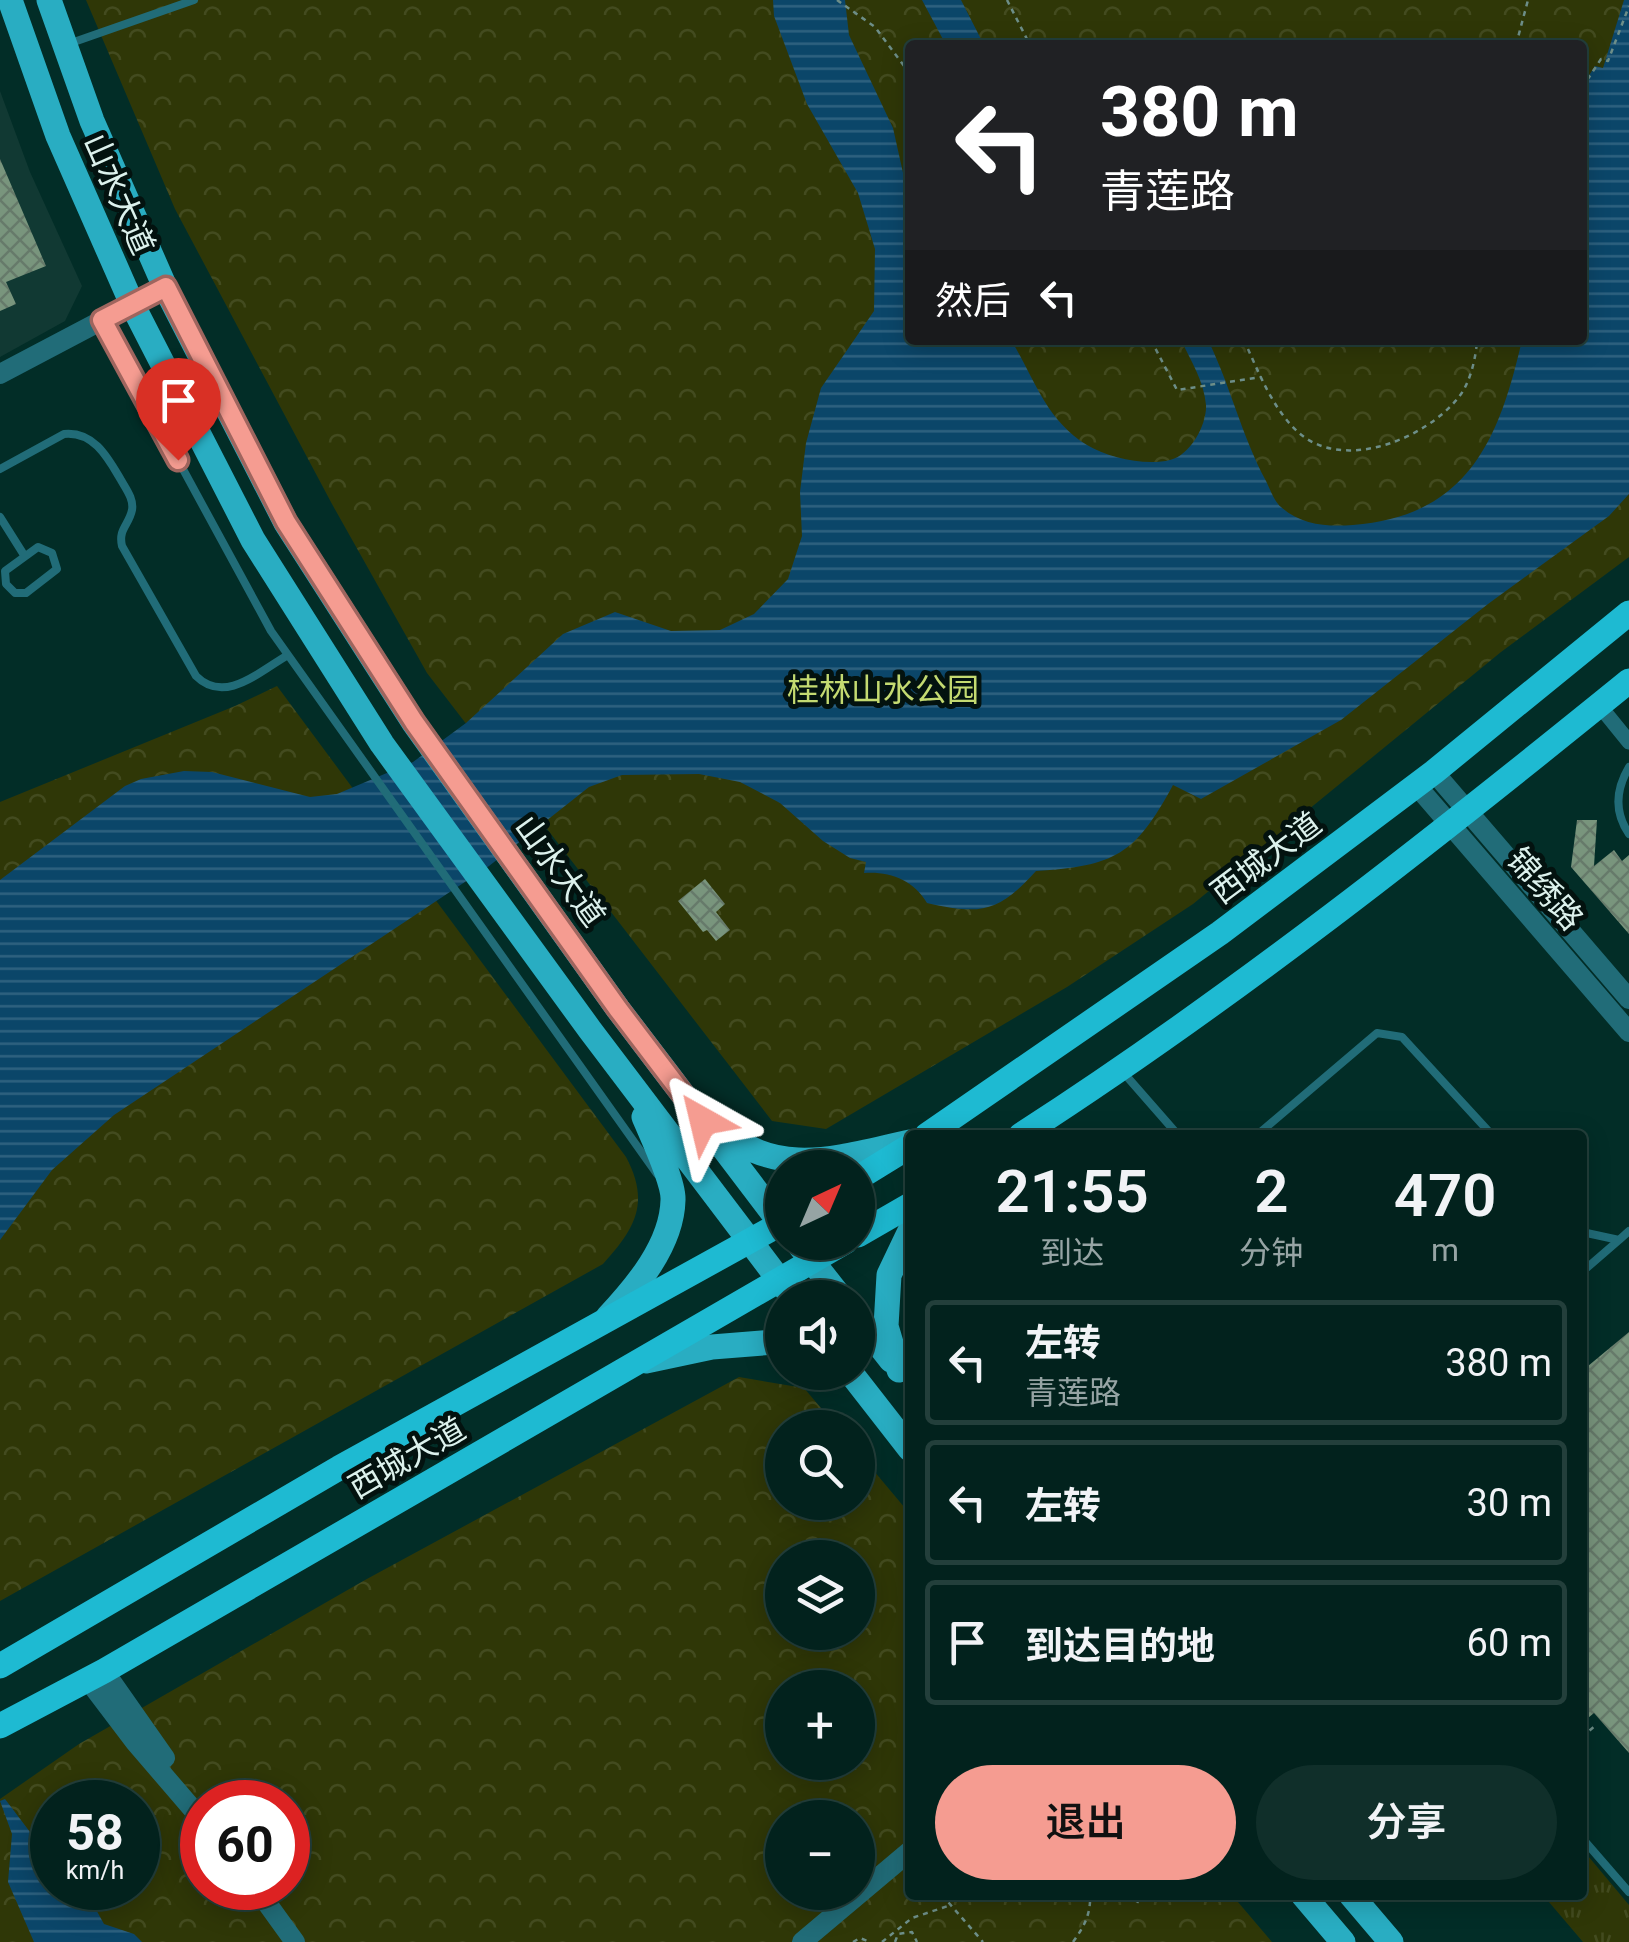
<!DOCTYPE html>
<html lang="zh">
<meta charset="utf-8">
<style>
:root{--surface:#02221d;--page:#102f2a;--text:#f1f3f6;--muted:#96a4a4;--line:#233f3b;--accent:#f59c91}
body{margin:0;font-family:Roboto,"Noto Sans SC",sans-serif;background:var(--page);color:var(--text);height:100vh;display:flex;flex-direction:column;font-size:38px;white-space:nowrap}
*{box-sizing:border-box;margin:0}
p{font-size:32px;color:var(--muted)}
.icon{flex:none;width:55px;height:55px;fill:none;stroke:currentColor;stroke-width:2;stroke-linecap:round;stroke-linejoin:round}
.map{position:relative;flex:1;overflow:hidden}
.details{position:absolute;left:905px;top:1130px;width:682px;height:770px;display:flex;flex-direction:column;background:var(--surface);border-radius:10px;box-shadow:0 5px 25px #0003,0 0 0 2px var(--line)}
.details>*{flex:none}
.top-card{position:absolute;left:905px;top:40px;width:682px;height:305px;border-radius:10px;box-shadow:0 5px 25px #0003,0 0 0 2px var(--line);background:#202124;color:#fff;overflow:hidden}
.needle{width:65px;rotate:44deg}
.controls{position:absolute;left:765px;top:1150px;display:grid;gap:20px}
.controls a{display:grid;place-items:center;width:110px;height:110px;border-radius:50%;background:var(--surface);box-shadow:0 5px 25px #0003,0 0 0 2px var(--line);font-size:50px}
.speed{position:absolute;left:30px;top:1780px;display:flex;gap:20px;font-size:50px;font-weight:700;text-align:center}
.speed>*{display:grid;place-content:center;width:130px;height:130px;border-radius:50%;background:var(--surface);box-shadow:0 5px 25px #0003,0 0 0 2px var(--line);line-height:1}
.speed small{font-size:25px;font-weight:400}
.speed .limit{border:15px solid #d22;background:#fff;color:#111}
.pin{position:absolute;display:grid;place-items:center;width:85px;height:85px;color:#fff;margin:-102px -42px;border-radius:50% 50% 50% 0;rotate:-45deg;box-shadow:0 0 10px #0007}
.pin .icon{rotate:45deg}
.me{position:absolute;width:110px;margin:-55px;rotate:323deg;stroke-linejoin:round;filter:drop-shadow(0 0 8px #0008)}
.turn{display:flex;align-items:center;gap:35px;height:210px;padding:0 30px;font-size:45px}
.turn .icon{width:130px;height:130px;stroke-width:2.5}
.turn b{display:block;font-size:70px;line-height:85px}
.then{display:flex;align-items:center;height:95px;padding:0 30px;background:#0003;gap:20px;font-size:38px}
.eta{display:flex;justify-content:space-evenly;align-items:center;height:170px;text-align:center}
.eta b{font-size:60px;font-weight:600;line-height:70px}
.primary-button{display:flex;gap:20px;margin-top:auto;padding:20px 30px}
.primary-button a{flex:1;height:115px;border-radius:60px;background:var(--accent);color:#111;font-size:40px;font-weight:600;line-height:115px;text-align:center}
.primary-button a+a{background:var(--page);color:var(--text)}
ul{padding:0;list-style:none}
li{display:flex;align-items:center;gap:30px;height:125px;margin:0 20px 15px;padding:0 10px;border:5px solid var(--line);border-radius:10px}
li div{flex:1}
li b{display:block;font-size:38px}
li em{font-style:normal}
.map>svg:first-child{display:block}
.built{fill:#113933}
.grass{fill:url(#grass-tufts)}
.forest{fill:url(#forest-crowns);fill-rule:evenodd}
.water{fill:url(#water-rules)}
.building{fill:url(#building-cross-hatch)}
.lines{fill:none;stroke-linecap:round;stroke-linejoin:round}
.path{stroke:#6d8e88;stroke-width:2.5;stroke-dasharray:5 5;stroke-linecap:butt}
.service{stroke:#216c78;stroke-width:8}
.minor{stroke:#216c78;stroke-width:15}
.tertiary{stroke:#216c78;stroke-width:20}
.primary{stroke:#29adc2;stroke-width:25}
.trunk{stroke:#1ebad2;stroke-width:25}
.route-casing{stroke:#9f655e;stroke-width:25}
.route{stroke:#f59c91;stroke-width:18}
.labels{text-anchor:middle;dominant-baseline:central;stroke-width:10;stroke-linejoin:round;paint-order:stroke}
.street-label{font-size:32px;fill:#dcf1ec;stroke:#03120f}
.park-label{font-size:32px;fill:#c4da71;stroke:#03120f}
</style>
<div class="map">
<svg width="1629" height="1942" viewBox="0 0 1629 1942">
<defs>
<pattern id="grass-tufts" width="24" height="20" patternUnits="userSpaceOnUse" patternTransform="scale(2.5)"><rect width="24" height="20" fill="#2f3707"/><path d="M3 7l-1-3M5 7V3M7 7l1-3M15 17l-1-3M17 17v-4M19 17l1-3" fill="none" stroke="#434b1f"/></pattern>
<pattern id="forest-crowns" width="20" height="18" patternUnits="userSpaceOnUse" patternTransform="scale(2.5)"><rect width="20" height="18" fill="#2f3707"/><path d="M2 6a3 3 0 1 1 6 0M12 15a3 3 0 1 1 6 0" fill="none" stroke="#434b1f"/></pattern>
<pattern id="water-rules" width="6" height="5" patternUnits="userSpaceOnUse" patternTransform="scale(2.5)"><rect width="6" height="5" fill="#0b4669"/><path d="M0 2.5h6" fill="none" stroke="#2e617f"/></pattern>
<pattern id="building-cross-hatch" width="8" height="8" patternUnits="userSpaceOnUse" patternTransform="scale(2.5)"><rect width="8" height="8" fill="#79957d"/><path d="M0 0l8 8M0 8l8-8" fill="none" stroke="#667a6a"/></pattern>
</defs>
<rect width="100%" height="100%" fill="#022d27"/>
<path class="built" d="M0 91 30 172 82 286 65 321 0 357Z"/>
<path class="grass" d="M1583 1850 1629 1905V1942H1583L1543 1895H1582Z"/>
<path class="forest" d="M86 0H1629V557L1501 652 1193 904 1067 987 826 1129 772 1121 427 673 332 504 175 209ZM910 45H1582V340H910Z
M277 686 626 1157C650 1202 636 1228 603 1264L0 1601V802L235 706Z
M739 1377 804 1388 837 1427 782 1428V1502H858V1452L910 1514V1895H1232L1272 1942H0V1799L79 1744 365 1580ZM782 1558H858V1632H782ZM782 1688H858V1762H782ZM52 1802H138V1888H52ZM202 1802H288V1888H202ZM782 1818H858V1892H782Z"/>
<path class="water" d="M773 0H845L849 35 893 128 910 204V340H1011C1035 379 1045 419 1087 445 1108 458 1146 466 1170 460 1191 455 1207 424 1206 405 1204 381 1191 361 1181 340H1208C1231 387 1241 434 1266 481 1270 489 1274 501 1281 507 1301 525 1327 527 1353 525 1468 516 1499 440 1522 340H1582L1583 85 1595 66 1603 68 1624 0H1629V494L1609 516 1488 604 1341 720 1201 799 1173 785C1135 855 1115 866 1036 871 998 913 981 915 927 903 914 880 889 871 864 873L866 862 850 858 823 841 780 803 740 782 699 774 622 775 589 787 489 866 114 1115 52 1170 0 1240V880L125 786 141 779 184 771 212 772 310 797 337 794 413 762 466 723 563 634 615 612 671 631 720 630 754 614 788 579 802 536 800 492 806 443 821 388 874 311 875 249 858 193 807 104 774 16Z
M922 0H961L984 45H946Z
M5 1799 52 1861V1888H84L104 1924 134 1934 142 1942H34L8 1882 12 1834 0 1801Z"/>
<path class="building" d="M0 159 46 266 6 282 16 304 0 311Z
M1577 820H1597L1594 866 1614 850 1622 861 1629 855V934L1571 867Z
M705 879 725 904 716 912 730 930 716 941 707 930 703 932 678 901Z
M1629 1332V1753L1594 1713 1582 1723V1371Z"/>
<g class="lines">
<path class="path" d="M837 0 875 27 910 74
M1007 0 1030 45
M1516 45 1528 0
M1582 88 1601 59 1608 61 1629 6
M1151 340 1177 390 1261 377
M1244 340C1258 371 1273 410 1299 433 1344 472 1425 439 1458 398 1470 384 1476 358 1477 340
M1582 1737 1596 1725
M942 1895 983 1942
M1104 1895 1127 1898
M1125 1895 1138 1902 1146 1895
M853 1942 860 1938 870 1942
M882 1942 912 1918 951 1905
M895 1942 898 1934 912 1932 917 1942
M1073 1942C1084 1927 1091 1914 1090 1895"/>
<path class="service" d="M71 43 194 0
M104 324 271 631 657 1174
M0 469 64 434C94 431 108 458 121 480 126 489 134 499 132 510 129 525 118 529 122 546L196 676C225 705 260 671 288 655
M0 517 24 555
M38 547 52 553 57 569 26 593H15L6 584 5 571Z
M1629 767C1616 789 1614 812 1629 834
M1122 1071 1178 1135
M1257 1135 1377 1033 1402 1037 1492 1135
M1582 1232 1619 1240 1629 1231
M1582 1272 1619 1240
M1582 1838 1629 1892"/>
<path class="minor" d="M1599 705 1629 742"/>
<path class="tertiary" d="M0 374 165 287
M1434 772 1629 999
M1416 785 1629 1032
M104 1671 165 1758
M88 1680 135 1742 202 1820
M256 1888 295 1942
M802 1942 910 1851"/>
<path class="primary" d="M10 0 58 136 132 304 253 540 382 744 590 1030 793 1298
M49 0 92 121 165 287 286 523 414 723 618 1009 782 1225
M716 1125C776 1181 840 1157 910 1142
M797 1242 841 1298
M608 1317C636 1287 672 1245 673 1200 674 1182 652 1136 644 1117
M858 1318 891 1360
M646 1361 712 1347 775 1342 782 1345
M899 1370 886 1326 889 1275 910 1231
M850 1372 910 1449
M1303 1895 1343 1942
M1351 1895 1391 1942"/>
<path class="trunk" d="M927 1135 1220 933 1434 772 1629 613
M1021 1135C1233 998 1433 840 1629 681
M858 1178 910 1146
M858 1235 910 1205
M0 1666 339 1468 782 1223
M0 1726 104 1671 845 1242"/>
</g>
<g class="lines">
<g class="route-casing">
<path id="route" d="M178 460 102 320 166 287 286 522 414 722 618 1009 703 1121"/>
</g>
<use href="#route" class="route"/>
</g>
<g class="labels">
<g class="street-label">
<text transform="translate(119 194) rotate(66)">山水大道</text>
<text transform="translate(1266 858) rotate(-37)">西城大道</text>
<text transform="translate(560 871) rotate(54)">山水大道</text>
<text transform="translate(1545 889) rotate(49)">锦绣路</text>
<text transform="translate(407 1458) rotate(-30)">西城大道</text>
</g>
<g class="park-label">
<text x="883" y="690">桂林山水公园</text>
</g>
</g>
</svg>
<div class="controls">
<a><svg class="needle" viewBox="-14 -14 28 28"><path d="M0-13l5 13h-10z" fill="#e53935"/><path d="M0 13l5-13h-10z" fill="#96a4a4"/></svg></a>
<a><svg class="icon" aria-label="sound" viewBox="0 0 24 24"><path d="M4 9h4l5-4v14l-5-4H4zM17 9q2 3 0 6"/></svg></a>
<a><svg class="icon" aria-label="search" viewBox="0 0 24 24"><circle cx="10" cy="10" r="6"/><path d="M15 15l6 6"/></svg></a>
<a><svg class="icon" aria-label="layers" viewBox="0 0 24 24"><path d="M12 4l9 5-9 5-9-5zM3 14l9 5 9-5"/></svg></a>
<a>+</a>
<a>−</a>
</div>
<div class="speed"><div>58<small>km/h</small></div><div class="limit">60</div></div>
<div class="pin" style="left:178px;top:460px;background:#d93025"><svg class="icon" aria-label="arrive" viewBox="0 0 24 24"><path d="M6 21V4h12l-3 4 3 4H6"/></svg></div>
<svg class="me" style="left:703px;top:1121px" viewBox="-20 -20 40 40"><path d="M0-17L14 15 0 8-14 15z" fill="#f59c91" stroke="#fff" stroke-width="4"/></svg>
<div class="top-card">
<div class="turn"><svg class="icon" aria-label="left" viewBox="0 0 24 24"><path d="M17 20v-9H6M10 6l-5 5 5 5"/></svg><div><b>380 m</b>青莲路</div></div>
<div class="then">然后<svg class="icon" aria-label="left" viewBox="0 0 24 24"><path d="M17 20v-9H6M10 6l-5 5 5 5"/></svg></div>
</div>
<section class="details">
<div class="eta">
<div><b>21:55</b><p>到达</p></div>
<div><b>2</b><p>分钟</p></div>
<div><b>470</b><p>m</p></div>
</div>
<ul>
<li><svg class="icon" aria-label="left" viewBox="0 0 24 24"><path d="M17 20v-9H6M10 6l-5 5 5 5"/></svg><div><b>左转</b><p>青莲路</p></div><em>380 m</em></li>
<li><svg class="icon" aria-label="left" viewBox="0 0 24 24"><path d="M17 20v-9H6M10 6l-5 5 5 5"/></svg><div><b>左转</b></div><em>30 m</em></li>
<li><svg class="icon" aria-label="arrive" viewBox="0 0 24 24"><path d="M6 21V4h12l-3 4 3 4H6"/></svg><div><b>到达目的地</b></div><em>60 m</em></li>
</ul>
<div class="primary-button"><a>退出</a><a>分享</a></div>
</section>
</div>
